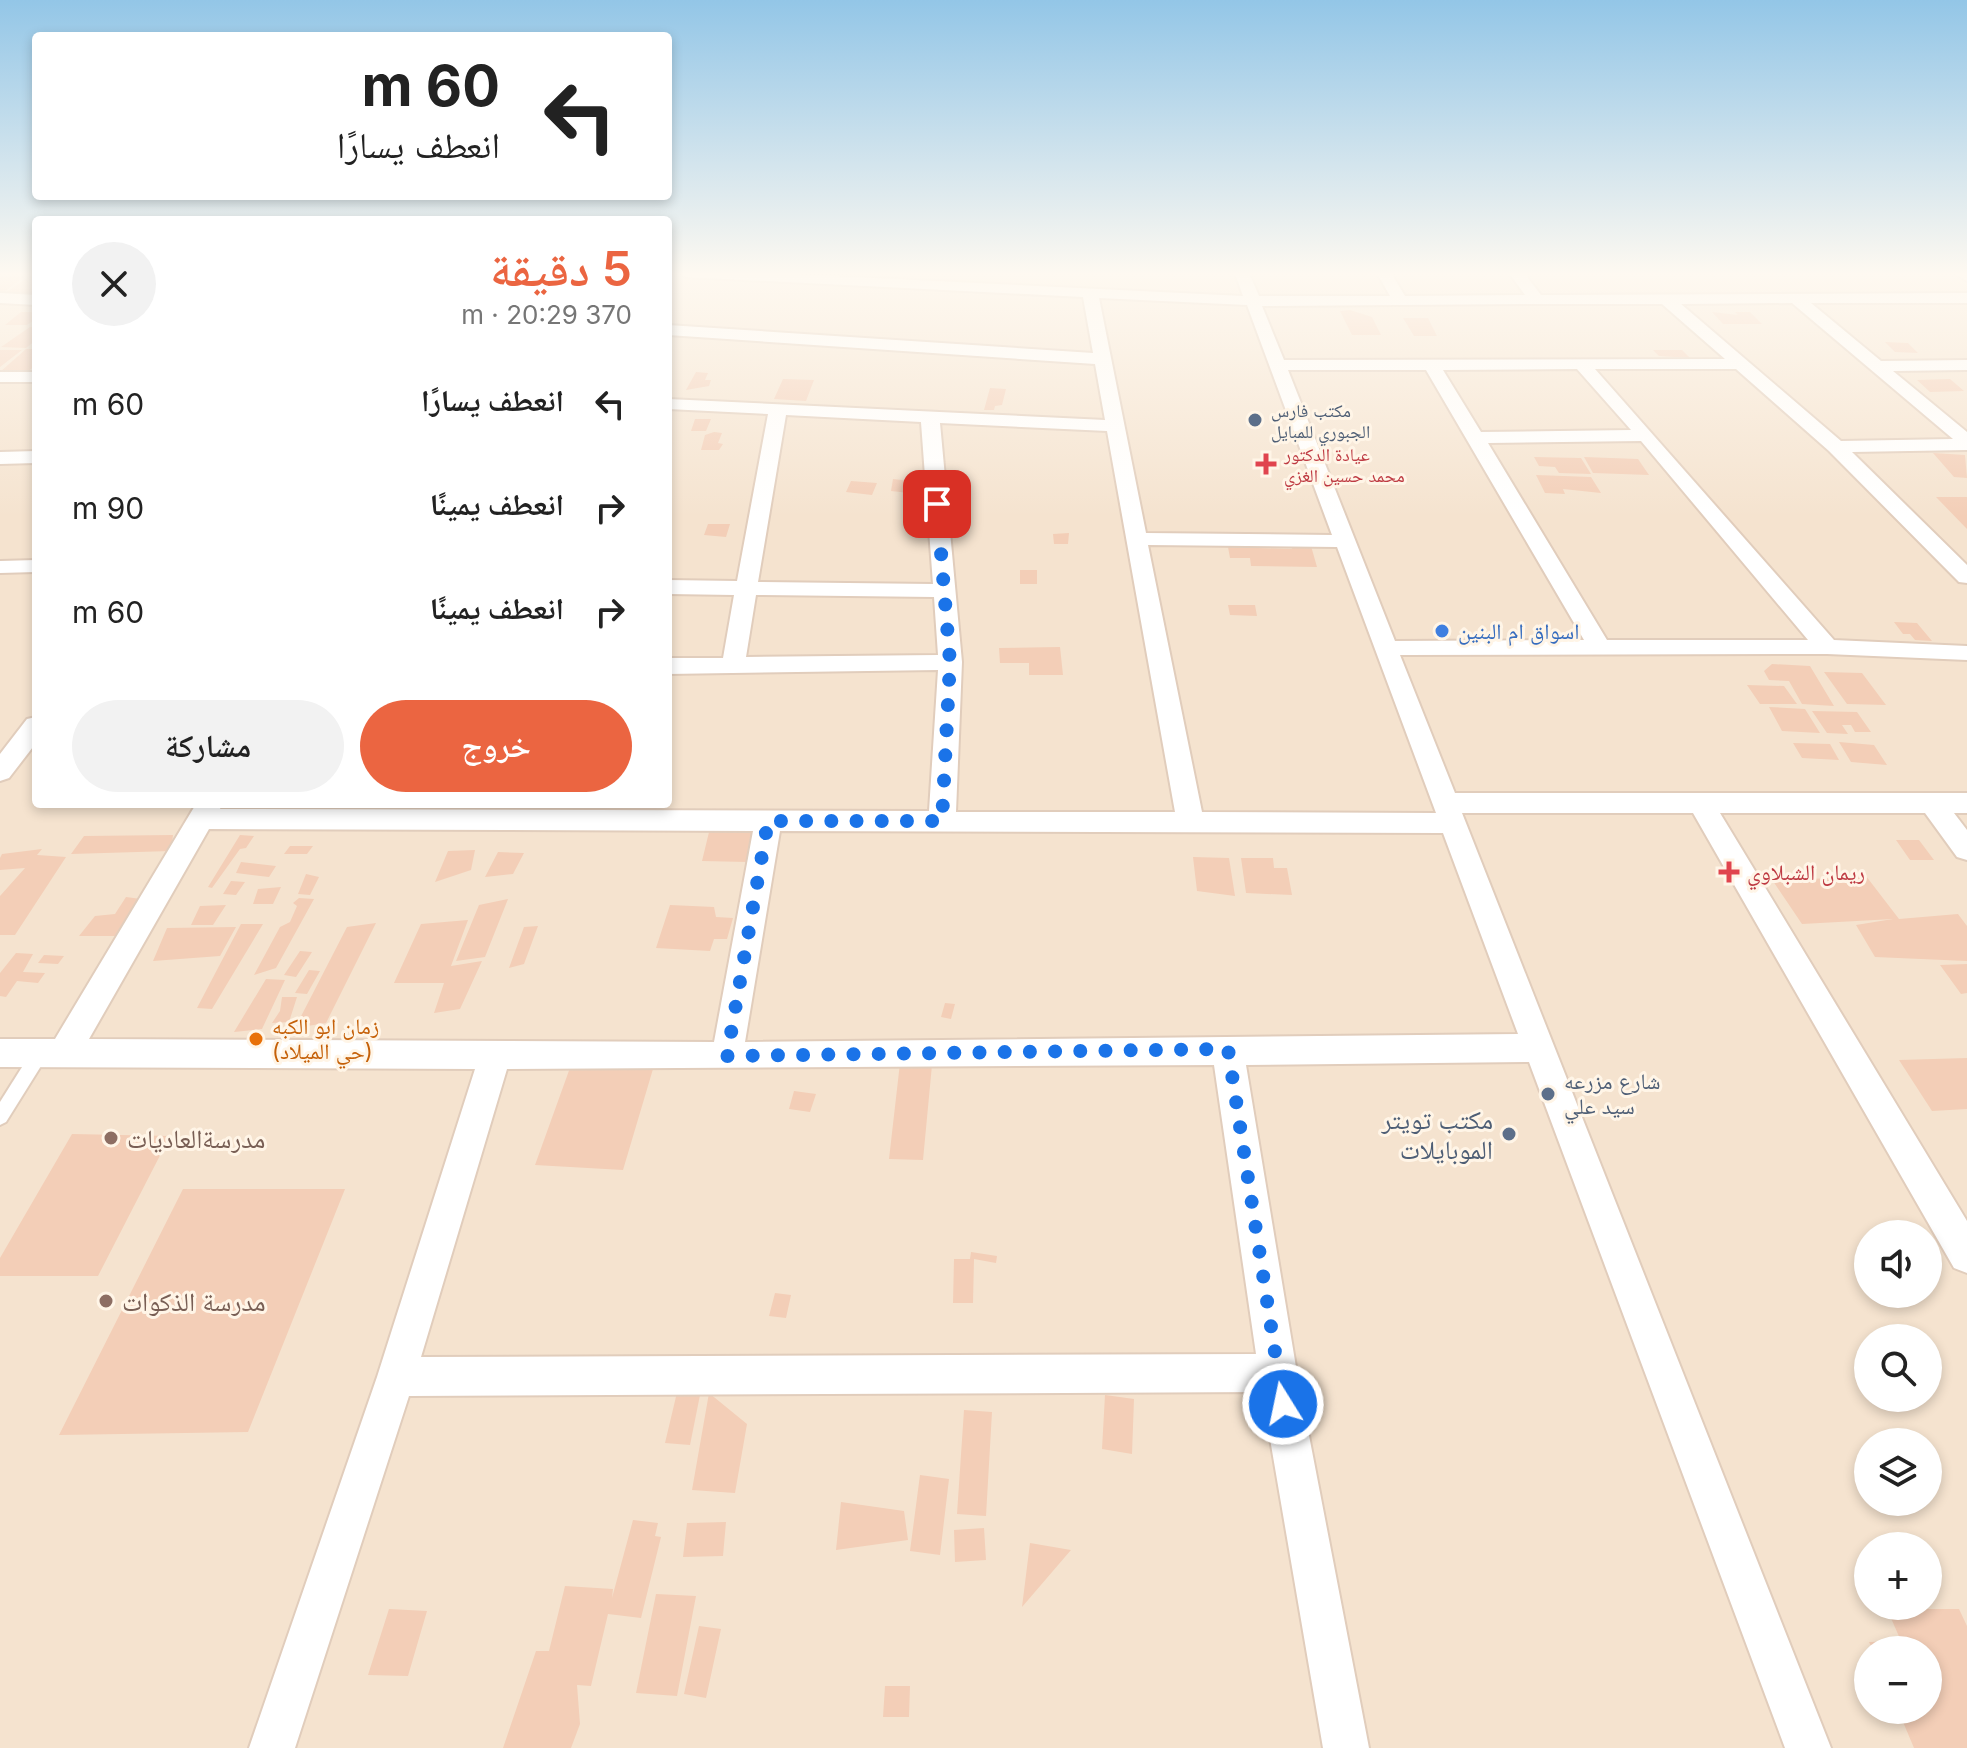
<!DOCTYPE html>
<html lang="ar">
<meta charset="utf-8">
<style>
:root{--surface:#fff;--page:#f2f2f2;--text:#222;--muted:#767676;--accent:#eb6541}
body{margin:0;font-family:Inter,"Noto Naskh Arabic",sans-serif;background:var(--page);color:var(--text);direction:rtl;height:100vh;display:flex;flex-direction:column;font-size:30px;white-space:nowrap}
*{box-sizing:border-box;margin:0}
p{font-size:26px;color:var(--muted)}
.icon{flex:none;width:44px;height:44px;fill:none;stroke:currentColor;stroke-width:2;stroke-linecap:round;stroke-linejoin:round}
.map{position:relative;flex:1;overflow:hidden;direction:ltr}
.details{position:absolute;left:32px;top:216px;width:640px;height:592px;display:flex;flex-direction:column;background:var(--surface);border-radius:8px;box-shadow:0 4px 12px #0003;direction:rtl}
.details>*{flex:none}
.banner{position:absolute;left:32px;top:32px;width:640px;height:168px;border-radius:8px;box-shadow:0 4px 12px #0003;direction:rtl;background:#fff;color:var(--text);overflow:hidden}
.controls{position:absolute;left:1854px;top:1220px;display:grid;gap:16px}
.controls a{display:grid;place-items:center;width:88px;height:88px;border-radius:50%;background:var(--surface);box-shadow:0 4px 12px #0003;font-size:40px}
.pin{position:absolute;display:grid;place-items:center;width:68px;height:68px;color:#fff;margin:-34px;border-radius:16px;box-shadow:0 4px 12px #0006}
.me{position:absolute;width:88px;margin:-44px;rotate:350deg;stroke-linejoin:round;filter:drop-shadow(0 0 6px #0008)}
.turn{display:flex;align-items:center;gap:28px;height:168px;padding:0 40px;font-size:36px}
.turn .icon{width:104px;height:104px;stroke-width:2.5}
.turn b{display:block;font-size:56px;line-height:68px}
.round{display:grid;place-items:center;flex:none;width:84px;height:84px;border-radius:42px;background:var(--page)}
.headline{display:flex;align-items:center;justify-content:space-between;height:136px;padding:0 40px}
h1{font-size:48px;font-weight:600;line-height:60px;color:var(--accent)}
.primary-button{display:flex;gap:16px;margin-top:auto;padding:16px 40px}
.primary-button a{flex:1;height:92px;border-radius:48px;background:var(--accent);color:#fff;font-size:32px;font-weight:600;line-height:92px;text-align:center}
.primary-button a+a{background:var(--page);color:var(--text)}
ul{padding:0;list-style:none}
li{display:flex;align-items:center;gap:24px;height:104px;padding:0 40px}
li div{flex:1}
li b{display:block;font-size:30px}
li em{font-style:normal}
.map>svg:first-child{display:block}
.residential{fill:#f5e3cf;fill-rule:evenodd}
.building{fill:#f3ceb7}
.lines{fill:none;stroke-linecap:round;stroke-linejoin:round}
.lane-casing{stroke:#e1cdbc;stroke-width:4}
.street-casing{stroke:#e1cdbc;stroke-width:4}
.lane{fill:#fff;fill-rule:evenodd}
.street{fill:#fff;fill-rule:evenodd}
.route{stroke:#1a73e8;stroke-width:14;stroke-dasharray:0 25.2}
.service-dot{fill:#5c6f8a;stroke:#fff5e7;stroke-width:3}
.health-dot{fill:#e0444e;stroke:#fff5e7;stroke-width:3}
.shop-dot{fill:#3f7fe0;stroke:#fff5e7;stroke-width:3}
.food-dot{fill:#e8710a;stroke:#fff5e7;stroke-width:3}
.education-dot{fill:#8d6e63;stroke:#fff5e7;stroke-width:3}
.labels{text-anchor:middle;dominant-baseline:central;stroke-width:6;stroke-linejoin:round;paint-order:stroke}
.far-service-label{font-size:18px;fill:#4e5e75;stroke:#fff5e7;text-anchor:start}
.far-health-label{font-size:18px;fill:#be3a42;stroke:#fff5e7;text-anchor:start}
.shop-label{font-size:22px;fill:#366cbe;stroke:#fff5e7;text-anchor:start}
.health-label{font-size:22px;fill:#be3a42;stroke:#fff5e7;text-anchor:start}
.food-label{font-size:22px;fill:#c56008;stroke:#fff5e7;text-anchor:start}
.service-label{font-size:22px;fill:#4e5e75;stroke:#fff5e7;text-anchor:start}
.near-service-label{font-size:26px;fill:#4e5e75;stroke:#fff5e7;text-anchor:end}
.near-education-label{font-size:26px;fill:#785e54;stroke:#fff5e7;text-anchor:start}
</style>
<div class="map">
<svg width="1967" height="1748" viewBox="0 0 1967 1748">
<rect width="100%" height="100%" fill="#fdf1e0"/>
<path class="residential" d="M0 273H36V804H668V273H1967V1748H0ZM1868 1234H1928V1294H1868ZM1868 1338H1928V1398H1868ZM1868 1442H1928V1502H1868ZM1868 1546H1928V1606H1868ZM1868 1650H1928V1710H1868Z"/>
<path class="building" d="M0 274H28L0 295Z
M31 275H36V297L4 294Z
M1350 310 1372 317 1381 335H1352L1340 311Z
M21 312H36V319L27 325H5Z
M1712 312 1738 315 1735 312H1750L1762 324H1723Z
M1403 318H1428L1437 336H1414Z
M30 327H36V340L26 348 1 347Z
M1885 342 1908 343 1918 353 1895 352Z
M26 349H36V365L26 373 0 372Z
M0 350H22L0 367Z
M1653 350H1682L1690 358 1659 356Z
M696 372 708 373 705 380H711L709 386 686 390Z
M783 379 814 380 806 401 774 399Z
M1950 379 1964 391 1930 392 1917 380Z
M990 388 1006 389 1002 405 995 406 994 410H984Z
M695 419H711L706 431H691Z
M714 432 722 433 718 443 723 444 719 450H701L705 435Z
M1933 453 1965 455 1967 478 1954 477Z
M1534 457 1581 458 1591 474 1559 473 1555 467 1539 466Z
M1584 457 1638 459 1649 475 1593 473Z
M1536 475 1591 477 1601 493 1563 489 1565 494 1545 493Z
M893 479 911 481 909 493 891 491Z
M851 481 877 483 872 495 846 492Z
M1936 497H1967V529Z
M708 524H730L726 537 704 535Z
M1069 533 1068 544H1054L1053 534Z
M1291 545 1311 546 1317 567 1251 566 1250 558H1230L1228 547 1292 549Z
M1020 570H1037V584H1020Z
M1228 605H1255L1257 616 1230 615Z
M1894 622 1917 623 1932 641 1915 640 1910 634H1903Z
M1060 647 1063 675H1029V663H1000L999 648Z
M1772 664 1810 666 1834 706 1802 704 1789 681 1769 680 1764 671Z
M1824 672 1862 673 1886 705 1847 704Z
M1747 685 1784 686 1797 704H1760Z
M1769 707 1805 709 1820 733 1782 731Z
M1812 711 1857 712 1871 732H1855L1851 725H1842L1848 734 1827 733Z
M1839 742 1874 745 1887 765 1851 762Z
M1793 743 1830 744 1839 760 1802 758Z
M560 804H595L591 812 559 808Z
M710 828 755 829 748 862 702 861Z
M173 835 171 851 71 854 84 836Z
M240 835 254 836 246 848 240 849 212 888 208 887Z
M1896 840H1919L1934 860H1910Z
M290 846H313L307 854H284Z
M42 849 37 855 66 857 15 935H0V896L25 868 0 870V858L2 854Z
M475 850 471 870 435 882 448 851Z
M498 852 524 853 513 874 485 877Z
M1193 857 1229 858 1235 896 1197 891Z
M1241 858H1273L1274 868H1287L1292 895 1246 893Z
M241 862 276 866 269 877 236 873Z
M306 874 319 877 310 895 298 894Z
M1866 876 1899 919 1958 914 1967 926V961L1875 957 1856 925 1893 919 1802 924 1773 881Z
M231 881 245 882 236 895 223 894Z
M281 887 273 904H253L258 889Z
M126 897 141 899 115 936H79L95 916 115 914Z
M299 898 314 899 276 968 254 975 280 927 290 922 297 906 293 903Z
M508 899 485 957 456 961 479 905Z
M226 905 213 925H191L200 906Z
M670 905 714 907 716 917 733 918 727 939H714L710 951 656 948Z
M468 920 451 966 482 961 460 1009 434 1013 444 983H394L421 924Z
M376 923 326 1023 295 1028 347 927Z
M241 924H263L212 1009 197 1008Z
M538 926 524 964 509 968 524 927Z
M236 927 220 956 153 961 167 928Z
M300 951 312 952 296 977 284 975Z
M16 953 33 954 23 972 45 973 38 983 17 981 6 997 0 996V973Z
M44 955 64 956 58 964 38 963Z
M1967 964V993L1961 994 1940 965Z
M309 970 320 971 307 994 295 993Z
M266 979 285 980 262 1029 234 1032Z
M282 997H297L289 1022 272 1023 280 1011Z
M945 1003 955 1004 951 1019 941 1017Z
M1967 1058V1109L1932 1111 1899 1060Z
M900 1063 932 1065 923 1160 889 1159Z
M571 1065 653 1069 623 1170 535 1165Z
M794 1091 816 1094 810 1112 789 1109Z
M72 1134 170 1136 98 1276H0V1258Z
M183 1189H345L248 1432 59 1435Z
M971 1252 997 1256 996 1263 974 1259 973 1303H953L954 1259H970Z
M775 1293 791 1295 786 1318 769 1316Z
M679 1384 702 1385 690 1445 665 1443Z
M709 1393 747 1424 735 1493 692 1490Z
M1105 1395 1134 1399 1132 1454 1102 1449Z
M964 1410 992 1412 986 1516 957 1514Z
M920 1475 949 1479 940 1555 910 1551Z
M841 1502 904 1511 908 1540 836 1550Z
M633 1520 658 1523 655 1536 661 1537 641 1618 608 1614 591 1686 577 1685 580 1724 571 1748H503L536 1651H549L565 1586 613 1589 612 1598Z
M726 1522 723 1556 683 1557 687 1523Z
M984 1528 986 1560 955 1562 954 1530Z
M1030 1543 1071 1550 1022 1607Z
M656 1594 696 1596 677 1696 636 1693Z
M389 1609 427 1611 408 1676 368 1675Z
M1887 1609H1959L1967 1626V1748H1914L1898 1710H1928V1650H1873L1869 1642 1901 1641Z
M699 1626 721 1629 706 1698 684 1694Z
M885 1686H910L909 1717H883Z"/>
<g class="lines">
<g class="lane-casing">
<path id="lane" d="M40 1046 46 1048 48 1053 46 1058 6 1122 0 1125V1102L34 1048Z"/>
</g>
<g class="street-casing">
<path id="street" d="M679 273H771L1243 296 1235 273H1249L1259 296H1390L1377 273H1391L1405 296 1525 295 1509 273H1524L1541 295 1967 293V303H1811L1881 361 1967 360V370L1893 371 1967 432V450L1852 452 1967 565V583L1959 582 1829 451 1736 369H1595L1834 640 1967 646V660L1827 654 1400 655 1455 793H1967V813H1954L1967 830V860L1957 857 1925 813H1720L1967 1221V1273L1954 1268 1693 813H1462L1831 1748H1785L1529 1062 1246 1065 1297 1373 1369 1748H1323L1262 1392 409 1396 295 1748H249L377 1377 475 1069 0 1067V1039H55L196 804H222L220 809 929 811 938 670 668 674V658H723L734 595 668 594V580L737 581 768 414 668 409V399L1105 420 1095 364 668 335V325L1093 353 1083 297 686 277ZM1099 298 1247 305 1332 535 1146 533ZM1792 303 1953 439 1841 441 1681 304ZM1538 304H1662L1725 359 1284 360 1262 306ZM1577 369 1631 430 1481 432 1443 370ZM1288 370H1426L1584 640 1395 641ZM786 415 921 422 933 584 758 582ZM940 423 1107 431 1175 812H956L962 662ZM1641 441 1808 640H1607L1488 443ZM1148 545 1337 547 1436 813 1202 812ZM756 595 934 597 938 655 746 657ZM209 829 753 831 714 1042 89 1039ZM780 831 1443 833 1518 1034 745 1042ZM1214 1065 1256 1354 421 1357 507 1069Z
M1954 273H1967V281Z
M0 293 36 295V305L0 303Z
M0 372H36V382H0Z
M36 451V463L0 464V452Z
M36 560V572L0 573V561Z
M36 717V743L9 778 0 781V754L27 719Z"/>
</g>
<use href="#lane" class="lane"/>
<use href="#street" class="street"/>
</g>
<linearGradient id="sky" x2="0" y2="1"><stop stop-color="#93c6e7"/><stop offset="0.53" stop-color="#fef9f1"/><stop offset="1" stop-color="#fef9f1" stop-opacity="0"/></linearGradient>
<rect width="1967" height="517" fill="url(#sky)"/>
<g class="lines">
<path class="route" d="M937 504 950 662 942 821H768L727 1056 1228 1049 1283 1404"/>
</g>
<g class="service-dot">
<circle cx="1255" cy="420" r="8"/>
<circle cx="1548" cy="1094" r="8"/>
<circle cx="1509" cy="1134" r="8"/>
</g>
<g class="health-dot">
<path d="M1262 452h8v8h8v8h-8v8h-8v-8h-8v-8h8z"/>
<path d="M1725 860h8v8h8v8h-8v8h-8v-8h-8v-8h8z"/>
</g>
<circle class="shop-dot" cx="1442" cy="631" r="8"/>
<circle class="food-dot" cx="256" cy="1039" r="8"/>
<g class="education-dot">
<circle cx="111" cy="1138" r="8"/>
<circle cx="106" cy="1301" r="8"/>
</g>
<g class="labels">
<g class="far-service-label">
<text x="1271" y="410">مكتب فارس<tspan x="1271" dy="21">الجبوري للمبايل</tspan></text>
</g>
<g class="far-health-label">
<text x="1284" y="454">عيادة الدكتور<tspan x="1284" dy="21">محمد حسين الغزي</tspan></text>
</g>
<g class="shop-label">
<text x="1458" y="631">اسواق ام البنين</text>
</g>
<g class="health-label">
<text x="1747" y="872">ريمان الشبلاوي</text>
</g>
<g class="food-label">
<text x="272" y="1026">زمان ابو الكبه<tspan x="272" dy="25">(حي الميلاد)</tspan></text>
</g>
<g class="service-label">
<text x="1564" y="1081">شارع مزرعه<tspan x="1564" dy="25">سيد علي</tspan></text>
</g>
<g class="near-service-label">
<text x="1493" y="1119">مكتب تويتر<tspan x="1493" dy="30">الموبايلات</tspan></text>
</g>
<g class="near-education-label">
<text x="127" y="1138">مدرسةالعاديات</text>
<text x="122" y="1301">مدرسة الذكوات</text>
</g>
</g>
</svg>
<div class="controls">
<a><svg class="icon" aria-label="sound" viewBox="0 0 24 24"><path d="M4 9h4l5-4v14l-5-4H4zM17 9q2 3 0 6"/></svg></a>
<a><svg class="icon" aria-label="search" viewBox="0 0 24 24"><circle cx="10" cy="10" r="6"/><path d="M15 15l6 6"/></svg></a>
<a><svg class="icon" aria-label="layers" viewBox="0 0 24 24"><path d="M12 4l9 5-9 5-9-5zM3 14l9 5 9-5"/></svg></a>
<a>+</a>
<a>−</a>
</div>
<div class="pin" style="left:937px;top:504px;background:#d93025"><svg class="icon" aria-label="arrive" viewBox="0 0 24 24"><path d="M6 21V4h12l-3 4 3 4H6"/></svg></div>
<svg class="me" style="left:1283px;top:1404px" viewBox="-20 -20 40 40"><circle r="17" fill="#1a73e8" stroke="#fff" stroke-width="3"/><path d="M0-11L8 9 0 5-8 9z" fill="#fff"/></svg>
<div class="banner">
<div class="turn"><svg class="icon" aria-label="left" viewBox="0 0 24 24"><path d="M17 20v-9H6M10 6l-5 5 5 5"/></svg><div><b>60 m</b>انعطف يسارًا</div></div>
</div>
<section class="details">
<div class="headline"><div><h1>5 دقيقة</h1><p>370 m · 20:29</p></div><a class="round"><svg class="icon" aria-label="close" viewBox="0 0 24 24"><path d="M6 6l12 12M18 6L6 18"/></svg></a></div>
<ul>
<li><svg class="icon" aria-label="left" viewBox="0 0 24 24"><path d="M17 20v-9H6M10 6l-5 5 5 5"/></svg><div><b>انعطف يسارًا</b></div><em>60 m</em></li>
<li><svg class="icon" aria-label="right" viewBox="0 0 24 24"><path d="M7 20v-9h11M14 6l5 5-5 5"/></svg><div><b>انعطف يمينًا</b></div><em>90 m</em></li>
<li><svg class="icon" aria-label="right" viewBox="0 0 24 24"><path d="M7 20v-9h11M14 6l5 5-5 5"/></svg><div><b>انعطف يمينًا</b></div><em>60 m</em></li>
</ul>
<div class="primary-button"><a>خروج</a><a>مشاركة</a></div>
</section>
</div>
